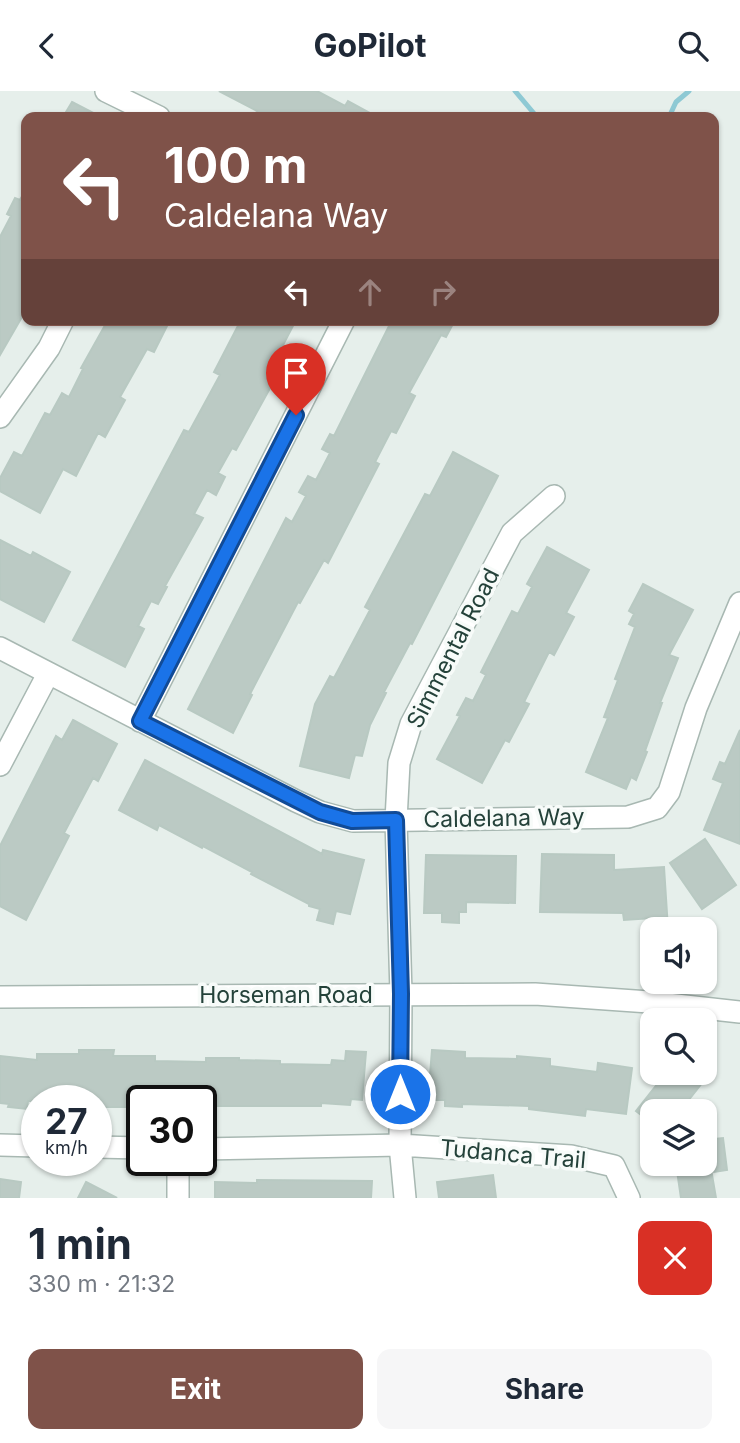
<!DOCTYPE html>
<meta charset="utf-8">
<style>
:root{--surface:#fff;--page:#f6f6f7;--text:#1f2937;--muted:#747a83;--accent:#7f5249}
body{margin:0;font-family:Inter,sans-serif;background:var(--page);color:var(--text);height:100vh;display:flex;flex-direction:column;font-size:26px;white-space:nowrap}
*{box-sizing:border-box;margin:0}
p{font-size:23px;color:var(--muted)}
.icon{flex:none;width:38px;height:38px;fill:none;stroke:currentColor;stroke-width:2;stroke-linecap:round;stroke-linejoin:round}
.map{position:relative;height:1107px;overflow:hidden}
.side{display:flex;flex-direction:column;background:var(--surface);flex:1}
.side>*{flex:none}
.guide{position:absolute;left:21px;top:21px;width:698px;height:214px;border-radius:14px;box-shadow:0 2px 5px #0004;background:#7f5249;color:#fff;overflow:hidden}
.tools{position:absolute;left:640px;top:826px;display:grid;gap:14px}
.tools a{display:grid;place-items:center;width:77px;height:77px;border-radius:14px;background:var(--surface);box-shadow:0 2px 5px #0004;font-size:35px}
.speed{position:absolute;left:21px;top:994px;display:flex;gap:14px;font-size:35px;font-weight:700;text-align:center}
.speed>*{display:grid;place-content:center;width:91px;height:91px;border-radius:50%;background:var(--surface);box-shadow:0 2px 5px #0004;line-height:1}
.speed small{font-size:18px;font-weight:400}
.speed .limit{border:4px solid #111;border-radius:10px;background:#fff;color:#111}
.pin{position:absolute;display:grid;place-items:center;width:60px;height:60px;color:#fff;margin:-72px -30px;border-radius:50% 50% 50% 0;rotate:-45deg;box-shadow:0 0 7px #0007}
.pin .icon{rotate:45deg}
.me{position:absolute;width:77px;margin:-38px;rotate:0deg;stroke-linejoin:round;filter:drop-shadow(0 0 5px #0008)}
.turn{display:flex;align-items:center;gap:24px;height:147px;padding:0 28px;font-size:32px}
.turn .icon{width:91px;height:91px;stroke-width:2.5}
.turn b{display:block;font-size:49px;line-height:60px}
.lanes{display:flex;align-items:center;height:66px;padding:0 28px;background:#0003;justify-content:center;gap:35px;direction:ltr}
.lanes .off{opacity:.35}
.round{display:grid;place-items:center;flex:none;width:74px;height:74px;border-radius:14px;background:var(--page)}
.head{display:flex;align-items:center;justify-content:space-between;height:119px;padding:0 28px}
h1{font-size:42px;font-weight:700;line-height:52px}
.action{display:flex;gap:14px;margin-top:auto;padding:14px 28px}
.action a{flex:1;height:80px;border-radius:14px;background:var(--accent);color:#fff;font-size:28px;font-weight:700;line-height:80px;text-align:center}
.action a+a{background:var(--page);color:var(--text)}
header{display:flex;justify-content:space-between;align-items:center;height:91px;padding:0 28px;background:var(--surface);font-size:32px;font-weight:700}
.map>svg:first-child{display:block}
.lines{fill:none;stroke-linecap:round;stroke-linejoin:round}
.stream{stroke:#8ec9d4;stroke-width:5}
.building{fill:#bbcac4;stroke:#b8c9c2;stroke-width:2}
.minor-casing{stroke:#a8b8b2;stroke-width:24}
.tertiary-casing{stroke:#a8b8b2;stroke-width:24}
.minor{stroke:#fff;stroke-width:21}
.tertiary{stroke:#fff;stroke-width:21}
.route-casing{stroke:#114b97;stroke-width:18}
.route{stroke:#1a73e8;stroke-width:12}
.labels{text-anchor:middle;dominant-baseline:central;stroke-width:7;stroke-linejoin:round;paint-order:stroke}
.street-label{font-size:23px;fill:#24423a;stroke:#f7fbf9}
</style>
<header><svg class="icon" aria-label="back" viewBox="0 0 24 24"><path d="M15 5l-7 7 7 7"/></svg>GoPilot<svg class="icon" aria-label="search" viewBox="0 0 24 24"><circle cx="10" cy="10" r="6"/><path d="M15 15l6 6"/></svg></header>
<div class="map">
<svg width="740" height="1107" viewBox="0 0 740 1107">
<rect width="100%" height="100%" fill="#e6efeb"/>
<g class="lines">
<path class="stream" d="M515 0 537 26
M669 26 676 11 689 0"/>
</g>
<path class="building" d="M219 0H317L345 15 348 10 377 26H254L257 20Z
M72 11 101 26H63Z
M26 98V219L0 264V146L11 125 7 123 15 107 20 109Z
M108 229H170L154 261 147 258 120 306 125 309 105 346 98 342 76 385 63 378 40 422 0 400V387L14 361 22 365 45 322 50 324 62 302 69 306 83 278 81 277Z
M241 229H296L283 254 291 259 236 359 232 357 218 382 225 386 216 404 207 399 194 423 203 427 165 495 167 496 158 513 151 510 138 535 144 538 125 576 73 549 184 339 189 341 220 284 214 281Z
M392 229H455L446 246 441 244 409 302 415 305 396 342 391 340 375 371 379 373 328 472 324 469 300 512 298 511 250 603 252 604 233 642 188 618 286 427 292 431 306 405 299 401 308 385 316 389 330 362 322 358 330 343 334 345Z
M453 361 498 385 412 553 410 552 384 601 386 602 370 634 362 665 355 664 349 687 300 675 315 613 330 585 334 587 370 519 365 516 425 403 430 405Z
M0 449 31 465 33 461 70 481 44 531 0 508Z
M547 456 589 479 566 522 574 526 554 564 549 561 524 611 529 613 509 651 505 649 482 692 437 668 460 625 457 624 466 607 473 610 486 584 481 581 512 520 518 523 532 496 527 493Z
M643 493 693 519 669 564 678 567 660 612H662L645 660 647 661 636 689 631 686 626 698 586 681 608 627 604 626 618 589 615 588 635 536 629 533 634 523 629 520Z
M73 629 117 653 98 690 93 687 64 742 69 745 26 829 0 815V755L56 645 62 649Z
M740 639V753L704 739 723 692 713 688 720 671 725 673Z
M145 669 322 763 323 759 364 769 350 823 336 820 333 833 317 829 320 818 309 815V813L251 783 252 781 203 755 202 757 159 734 157 739 119 719Z
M705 748 736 794 702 818 670 772Z
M542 763 614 764V779L664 776 668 838H653V827L624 829 623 822 540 821Z
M426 764 516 765 515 812 466 811V821H459V832L442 831V822H424Z
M79 959H114L113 965H155V970L206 971V967H239V969L280 970V973L331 974 332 969 345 970 346 960 366 961 362 1009 351 1008 350 1014 321 1012V1015H206V1010H142V1016H96V1010H28L27 1018 8 1016 9 1013 0 1012V965L37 969V963H79Z
M432 959 465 961V967L517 968V965L550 968V975L597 981 598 972 632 977 626 1023 586 1018 585 1025 529 1018V1015L462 1013V1016L445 1015V1009H428Z
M666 982H699L706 987 680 1020H653V1033L636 1020Z
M723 1047 727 1079 714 1081 711 1078 716 1107H681L676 1073H705V1049Z
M493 1084 496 1107H439L437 1091Z
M0 1088 21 1091 19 1107H0Z
M257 1089 372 1090 371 1107H215V1091L257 1092Z
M86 1091 117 1107H78Z"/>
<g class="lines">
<g class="minor-casing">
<path id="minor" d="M106 0 159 26
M0 326 49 257 63 229
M0 557 296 710 320 721 353 730 628 726 657 717 669 701 696 617 740 512
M140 630 344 229
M0 674 48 583
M0 1054 37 1055
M96 1056 142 1057
M201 1058 400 1054 571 1065 614 1075 629 1107
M178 1107V1069
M405 1107 400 1054 401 903 396 729 399 672 411 633 512 442 554 405"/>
</g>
<g class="tertiary-casing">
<path id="tertiary" d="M0 906 535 903 649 911 740 921"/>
</g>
<use href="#minor" class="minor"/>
<use href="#tertiary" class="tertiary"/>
</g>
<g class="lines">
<g class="route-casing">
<path id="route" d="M296 324 140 630 320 721 352 730 396 729 401 903 400 1003"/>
</g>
<use href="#route" class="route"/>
</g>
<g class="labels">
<g class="street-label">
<text transform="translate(453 557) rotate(-63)">Simmental Road</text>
<text transform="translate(504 727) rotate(-1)">Caldelana Way</text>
<text x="286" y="904">Horseman Road</text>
<text transform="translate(513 1063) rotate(5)">Tudanca Trail</text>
</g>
</g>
</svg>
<div class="tools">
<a><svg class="icon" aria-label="sound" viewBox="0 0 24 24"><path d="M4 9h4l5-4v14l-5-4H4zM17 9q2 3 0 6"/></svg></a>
<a><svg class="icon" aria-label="search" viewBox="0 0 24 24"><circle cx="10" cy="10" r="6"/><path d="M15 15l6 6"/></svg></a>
<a><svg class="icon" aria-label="layers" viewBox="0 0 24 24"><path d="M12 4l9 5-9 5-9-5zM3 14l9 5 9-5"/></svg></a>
</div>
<div class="speed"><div>27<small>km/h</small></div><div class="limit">30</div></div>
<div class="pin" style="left:296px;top:324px;background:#d93025"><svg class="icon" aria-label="arrive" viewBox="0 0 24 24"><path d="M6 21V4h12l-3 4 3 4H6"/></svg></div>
<svg class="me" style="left:400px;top:1003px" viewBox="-20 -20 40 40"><circle r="17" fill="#1a73e8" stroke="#fff" stroke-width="3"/><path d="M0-11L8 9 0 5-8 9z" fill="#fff"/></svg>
<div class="guide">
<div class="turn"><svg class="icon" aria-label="left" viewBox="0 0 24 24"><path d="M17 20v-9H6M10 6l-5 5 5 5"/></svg><div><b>100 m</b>Caldelana Way</div></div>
<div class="lanes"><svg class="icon" aria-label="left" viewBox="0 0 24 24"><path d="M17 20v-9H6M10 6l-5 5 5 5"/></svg><svg class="icon off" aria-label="ahead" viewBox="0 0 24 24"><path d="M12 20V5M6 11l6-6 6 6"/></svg><svg class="icon off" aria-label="right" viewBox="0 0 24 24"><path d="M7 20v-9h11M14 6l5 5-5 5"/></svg></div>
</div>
</div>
<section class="side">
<div class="head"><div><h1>1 min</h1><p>330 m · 21:32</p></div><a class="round" style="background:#d93025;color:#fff"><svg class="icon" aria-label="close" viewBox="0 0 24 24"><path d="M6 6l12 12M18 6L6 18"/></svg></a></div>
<div class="action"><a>Exit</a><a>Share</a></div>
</section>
